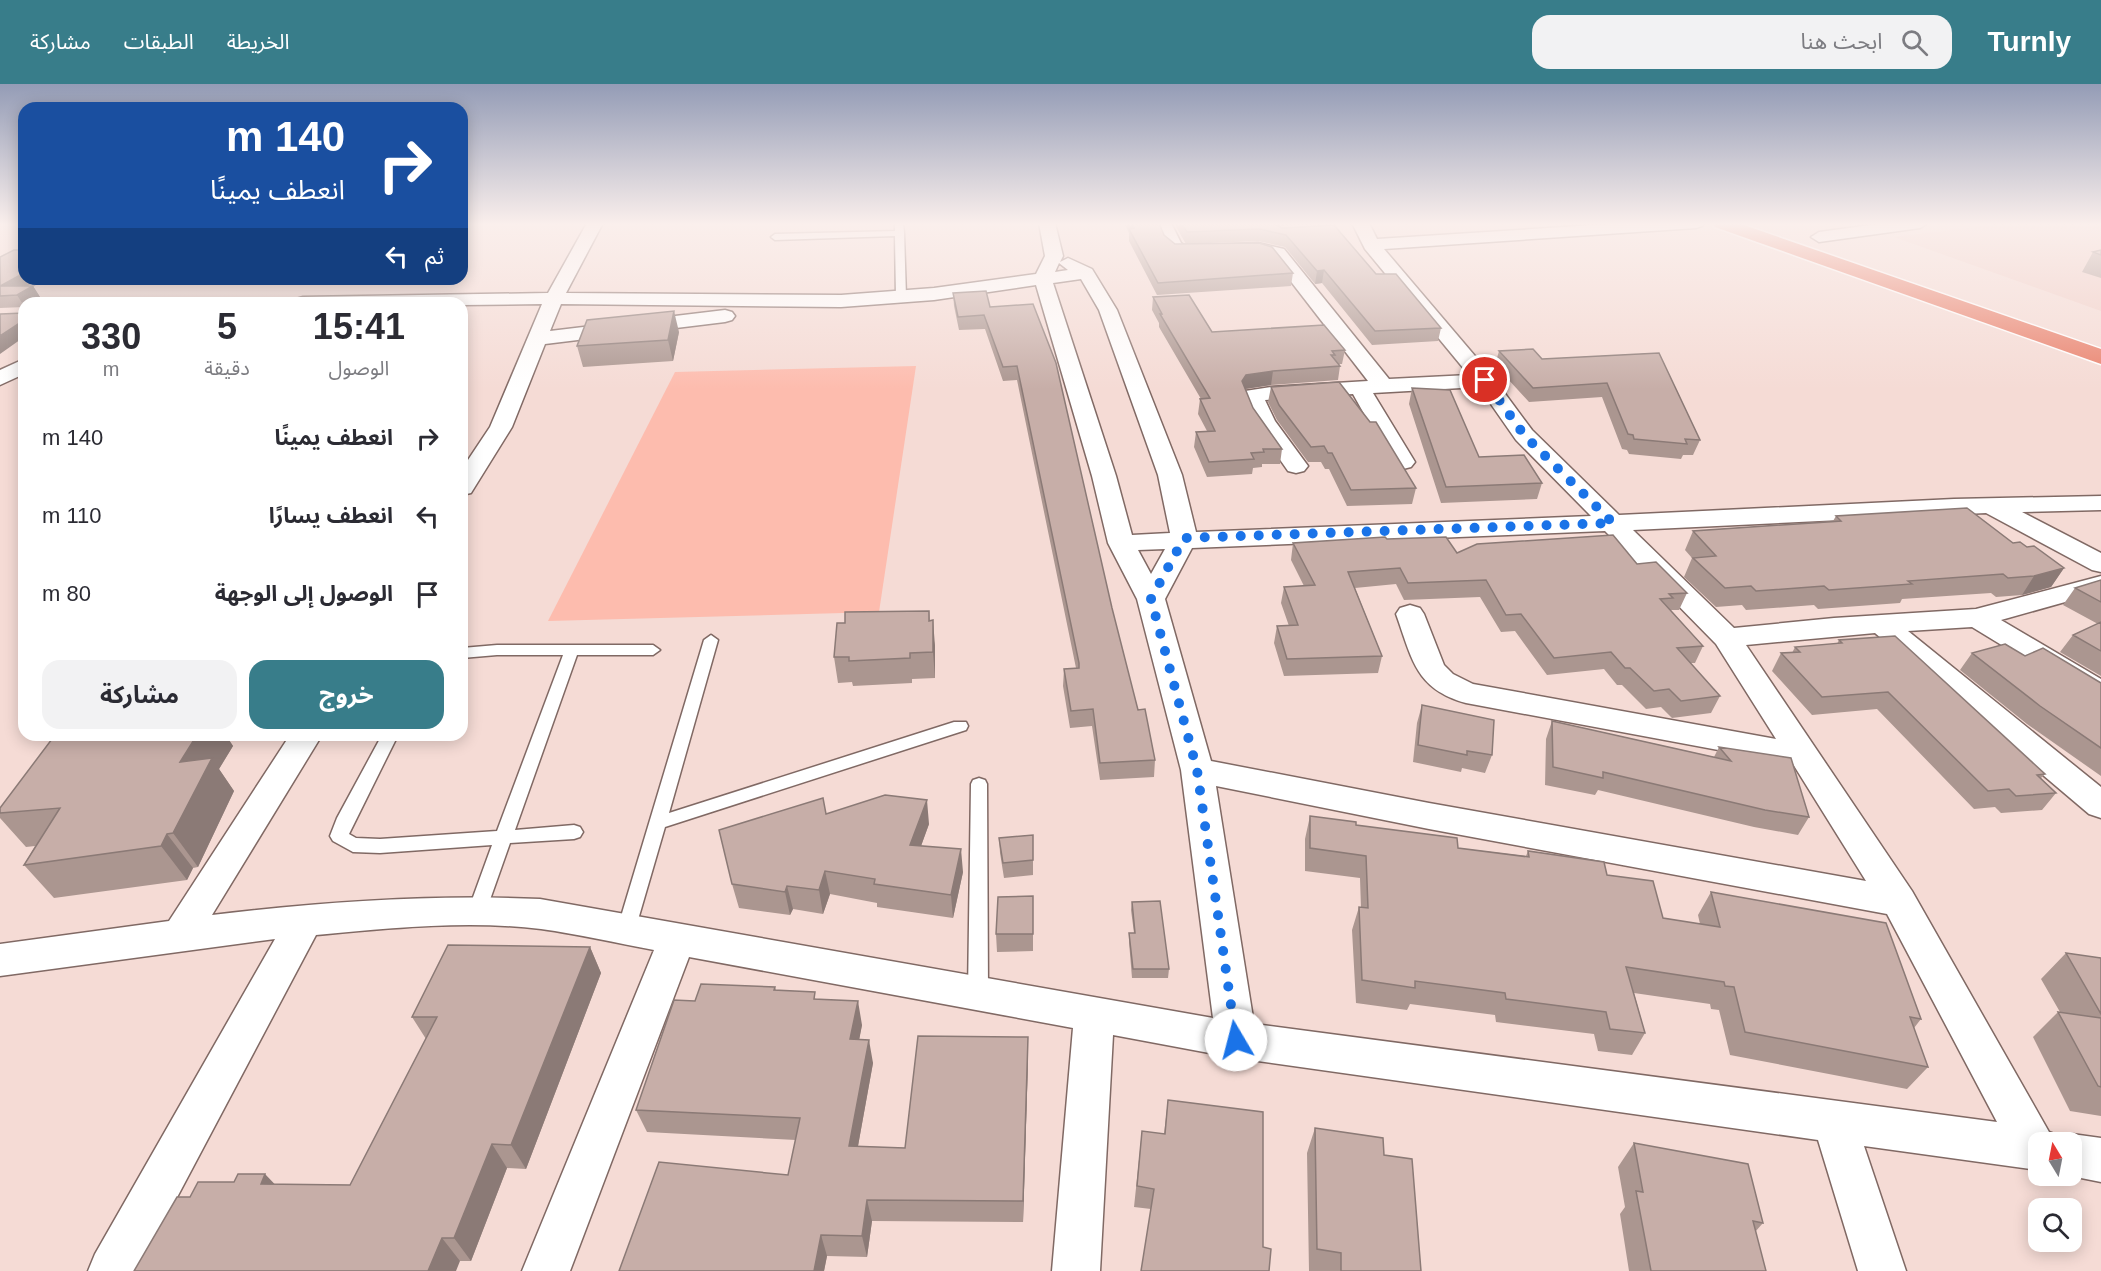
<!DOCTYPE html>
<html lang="ar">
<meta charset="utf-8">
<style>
:root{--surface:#fff;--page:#f2f2f3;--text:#2b2b33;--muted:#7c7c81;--accent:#387d8a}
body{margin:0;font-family:Helvetica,"Noto Sans Arabic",sans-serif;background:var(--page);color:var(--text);direction:rtl;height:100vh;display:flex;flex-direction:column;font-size:22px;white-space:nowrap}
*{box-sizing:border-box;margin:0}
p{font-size:20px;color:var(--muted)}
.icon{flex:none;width:33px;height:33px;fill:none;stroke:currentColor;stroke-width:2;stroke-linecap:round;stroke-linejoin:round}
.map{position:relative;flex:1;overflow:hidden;direction:ltr}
.sheet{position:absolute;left:18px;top:213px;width:450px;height:444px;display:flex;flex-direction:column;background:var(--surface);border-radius:18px;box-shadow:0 3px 15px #0003;direction:rtl}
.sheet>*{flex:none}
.guide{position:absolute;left:18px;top:18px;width:450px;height:183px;border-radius:18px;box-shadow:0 3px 15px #0003;direction:rtl;background:#1a4fa0;color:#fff;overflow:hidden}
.needle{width:39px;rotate:350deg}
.tools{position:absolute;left:2028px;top:1048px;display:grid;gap:12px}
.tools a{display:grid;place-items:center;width:54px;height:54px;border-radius:12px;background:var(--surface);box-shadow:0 3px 15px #0003;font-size:30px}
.pin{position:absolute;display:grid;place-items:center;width:51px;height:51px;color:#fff;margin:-26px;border:3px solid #fff;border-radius:50%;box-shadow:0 2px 6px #0007}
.me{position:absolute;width:66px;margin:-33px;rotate:352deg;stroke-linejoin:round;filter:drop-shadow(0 0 4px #0008)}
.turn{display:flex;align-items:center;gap:21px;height:126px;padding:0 24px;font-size:27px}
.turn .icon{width:78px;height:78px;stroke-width:2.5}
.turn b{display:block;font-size:42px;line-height:51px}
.then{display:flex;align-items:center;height:57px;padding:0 24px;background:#0003;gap:12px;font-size:22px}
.eta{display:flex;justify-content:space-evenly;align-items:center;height:102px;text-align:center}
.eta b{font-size:36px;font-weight:700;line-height:42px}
.button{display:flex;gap:12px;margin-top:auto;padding:12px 24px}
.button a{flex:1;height:69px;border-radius:18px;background:var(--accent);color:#fff;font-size:24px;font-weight:700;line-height:69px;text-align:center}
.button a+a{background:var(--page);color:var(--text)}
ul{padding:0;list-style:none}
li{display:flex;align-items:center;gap:18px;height:78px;padding:0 24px}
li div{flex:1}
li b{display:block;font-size:22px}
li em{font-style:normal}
header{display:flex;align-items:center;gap:36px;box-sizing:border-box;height:84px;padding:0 30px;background:var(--accent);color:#fff}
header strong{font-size:28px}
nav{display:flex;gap:33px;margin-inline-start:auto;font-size:21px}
.search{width:420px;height:54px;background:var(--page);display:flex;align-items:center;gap:15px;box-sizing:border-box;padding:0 21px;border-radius:18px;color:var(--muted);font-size:22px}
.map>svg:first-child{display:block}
.built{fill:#f1cec7}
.green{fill:#fdbcae}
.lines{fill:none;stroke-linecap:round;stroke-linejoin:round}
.lane-casing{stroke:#806964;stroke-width:3}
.street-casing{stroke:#806964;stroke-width:3}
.highway-casing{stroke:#fff;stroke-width:3}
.lane{fill:#fff;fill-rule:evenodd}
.street{fill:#fff;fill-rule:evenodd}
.highway{fill:#e9806b;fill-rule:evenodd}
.wall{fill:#ab9690}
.shaded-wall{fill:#8b7a76}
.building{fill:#c7aea8;stroke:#8b7a76;stroke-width:1.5}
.route{stroke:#1a73e8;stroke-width:10;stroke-dasharray:0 18}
</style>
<header>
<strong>Turnly</strong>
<div class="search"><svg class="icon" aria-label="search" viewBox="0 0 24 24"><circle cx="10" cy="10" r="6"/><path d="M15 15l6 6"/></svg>ابحث هنا</div>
<nav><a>الخريطة</a><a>الطبقات</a><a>مشاركة</a></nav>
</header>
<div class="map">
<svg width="2101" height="1187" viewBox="0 0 2101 1187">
<rect width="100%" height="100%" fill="#f5dbd5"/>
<path class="built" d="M2008 139H2101V227L1894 153Z"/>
<path class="green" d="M916 282 879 528 548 537 675 288Z"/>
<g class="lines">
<g class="lane-casing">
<path id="lane" d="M895 139H903L904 149 906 213 901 216 896 213 895 152 775 156 771 153 775 150 895 147Z
M711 551 718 556 669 729 954 638H966L968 642 966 646 665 743 635 846 633 851 626 854 619 851 617 846 704 556Z
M497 561H653L660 566 653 571H577L515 746 574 741 580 743 583 748 580 753 574 755 510 759 486 827 484 832 477 834 470 832 468 827 492 761 380 769 353 768 333 757 330 752 337 734 382 651H398L349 750 356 754 380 755 497 747 563 571H497L462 574V564Z
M979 694 985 696 987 700 988 909 985 915 978 918 971 915 968 909 971 700 973 696Z"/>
</g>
<g class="street-casing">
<path id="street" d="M587 139H603L566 209 841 211 934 204 1036 190 1045 172 1039 139H1055L1063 172 1060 178 1068 174 1092 185 1117 226 1182 391 1196 448 1591 432 1516 356 1479 303 1373 309 1415 378 1411 383 1403 385 1395 383 1391 378 1353 310 1265 316 1275 337 1308 382 1304 387 1296 389 1288 387 1253 337 1242 312 1245 307 1271 303 1368 297 1272 173 1258 169 1176 171 1165 162 1155 139H1171L1181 159 1185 162 1258 159 1284 165 1389 295 1469 291 1365 165 1352 139H1369L1377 155 1625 139H1704L1702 142 1696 144 1384 165 1492 292 1532 346 1619 431 1954 415 2101 412V426L2022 428 2101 469V488L2092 486 1986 429 1633 446 1734 544 1834 534 1976 525 2101 492V508L2001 536 2101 595V618L2090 615 1972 543 1908 547 2101 703V734L2089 730 1875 549 1746 561 1912 807 2049 1048 2054 1050 2056 1056 2072 1050 2101 1054V1098L2071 1092 2072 1059H2038V1086L1864 1062 1906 1187H1858L1818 1056 1236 974 1113 951 1100 1187H1052L1073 944 689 873 570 1187H522L654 866C616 859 578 850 541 845 467 836 390 844 316 851L138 1187H88L95 1170 275 855 0 892V860L169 837 290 651H322L212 831C321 818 430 810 540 815L1213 934 1181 686 1137 515 1108 459 1092 392 1036 201 934 216 841 223 561 220 550 247 725 226 732 228 735 232 732 236 725 238 545 260 512 343 471 409 462 411V385L490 343 542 220 462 221V219H294L296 215 303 213 548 209ZM1059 179 1068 186 1055 188ZM1081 195 1099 226 1158 391 1170 449 1132 451 1116 392 1053 199ZM1605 447 1716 560 1776 655 1473 600 1453 590 1444 581 1424 530 1420 524 1410 521 1400 524 1396 530C1412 574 1415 605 1466 619L1793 680 1866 797 1429 719 1211 677 1165 515 1192 464ZM1165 465 1151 490 1138 466ZM1216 702 1429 745 1887 830 1997 1038 1254 940Z
M1885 139H1928L1920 144 1819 158 1811 153 1819 148Z
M24 275V290L0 301V286Z"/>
</g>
<g class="highway-casing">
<path id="highway" d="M1712 139H1738L2101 265V280L1715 143Z"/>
</g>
<use href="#lane" class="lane"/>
<use href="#street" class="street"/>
<use href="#highway" class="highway"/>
</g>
<path class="wall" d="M1124 139H1159L1164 151 1175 160 1293 189 1291 202 1157 211 1129 157V149Z
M1174 139H1320V140L1279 142 1376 190 1441 244 1438 257 1372 261 1322 199 1315 200 1285 163 1258 157 1186 160Z
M2101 166V194L2082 188 2093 168Z
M0 173 40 195 28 202H33L40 213 31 219H24V223L0 224Z
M953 209 990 223 1033 220 1138 626 1155 676 1154 693 1100 696 1092 642 1070 644 1063 602 1064 585 1076 584 1017 296 1003 297 985 245 959 246 954 222Z
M1153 213 1212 248 1345 266 1342 280H1339L1340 282 1338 296 1271 301 1245 305 1253 324 1282 365 1280 380H1262V383L1253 384 1252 390 1207 393 1194 363 1196 348 1207 347 1198 330 1200 315H1201L1159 243V239L1152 226Z
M679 248 673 277 583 283 577 262Z
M1499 267 1542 275 1659 269 1700 356 1693 371H1683L1681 375 1629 370 1627 366 1622 365 1602 313 1529 318 1495 281Z
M1271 303 1416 404 1412 420 1347 422 1329 385H1325L1321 378H1308L1277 336 1268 318Z
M1412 304 1479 373 1542 399 1537 415 1441 419 1409 320Z
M1836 432 2013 459 2027 463 2064 484 2051 503 2022 511 1996 513 1991 509 1902 515 1900 519 1818 525 1814 521 1746 526 1742 521 1716 523 1684 493 1692 474 1685 466 1693 447 1833 437Z
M1387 455 1457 469 1637 480 1687 509 1679 526H1671L1703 562 1695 579H1690L1720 612 1711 629 1672 634 1661 623 1646 625 1622 601H1617L1604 585 1547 591 1515 547 1501 548 1480 513 1404 516 1396 500 1355 504 1382 572 1378 589 1284 592 1274 559 1277 542H1289L1281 519 1284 503 1304 502 1291 476 1293 459Z
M2101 496V592L2060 568 2073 551 2098 540 2063 521 2075 504Z
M929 527 930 537 935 562V594L912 595V599L853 602 852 598 838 599 834 573 845 539Z
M1839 556 2045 690 2041 694 2056 709 2042 726 2001 729 1995 723 1974 725 1877 625 1812 631 1772 587 1781 569H1792L1795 563 1837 560Z
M1972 569 2025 572 2101 599V692L2027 640 1960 586Z
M1422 621 1492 671 1485 689 1462 684 1461 688 1413 678 1417 639Z
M1552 637 1714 673 1719 663 1809 733 1798 751 1754 743 1598 706 1595 711 1545 701 1546 655Z
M229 656 233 662 219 685 234 707 198 783 193 784 187 796 54 814 24 781 35 762 26 763 0 734V724Z
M826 730 929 740 921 762 963 788 953 834 877 823V819L830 810 823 830 793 825 790 831 739 824 732 800Z
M1310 732 1356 741 1458 764 1526 772 1528 767 1607 791 1663 834 1700 840 1698 831 1711 808 1921 935 1914 944 1928 983 1907 1005 1730 971 1719 926 1711 925 1710 920 1634 909 1645 949 1632 971 1598 967 1594 950 1496 938 1495 931 1410 920 1407 926 1356 919 1352 846 1359 823 1361 824 1360 794 1305 787V755Z
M1033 751V791L1004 794 1000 769 999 754Z
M1033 812V867L997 868 996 850Z
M1132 818 1169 885 1168 894H1132L1129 858V849H1134L1131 826Z
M590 863 601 889 526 1085 507 1084 471 1177H460L190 1113 234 1098 275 1100 350 1101 426 955 412 933Z
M2066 869 2101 874V1032L2070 1027 2033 953 2058 928H2060L2041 895Z
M775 903 776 906 817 915 862 941 859 955 873 979 858 1062 905 1064 1028 953V976L1023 1138 872 1137 867 1173 827 1172 824 1187H619L788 1091 796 1056 647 1048 636 1026 695 917Z
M1168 1016 1263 1163 1151 1125 1134 1123 1142 1047 1164 1050Z
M1315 1044 1384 1071 1421 1187H1309L1307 1069Z
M1634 1059 1763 1139 1755 1148 1766 1187H1629L1620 1130 1625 1123 1618 1083Z"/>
<path class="shaded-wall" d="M1324 186 1322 199 1315 200 1317 187Z
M24 189V195H40L10 212 0 202Z
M33 202 40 213 31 219H24V222L17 211Z
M674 227 679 248 673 277 668 256Z
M24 236V253L0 270V252Z
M1273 287 1271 301 1245 305 1242 297 1246 291Z
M2064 484 2051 503 2022 511 2034 492Z
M933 536 935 562V594L933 568Z
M197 651H232L229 656 233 662 219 685 234 707 198 783 173 749 180 678Z
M927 716 929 740 913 784 910 761Z
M167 750 193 784 187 796 161 762Z
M961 765 963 788 953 834 951 811Z
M825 787 830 810 823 830 819 806Z
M787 802 793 825 790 831 785 808Z
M590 863 601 889 526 1085 511 1061Z
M858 917 862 941 855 978 850 955Z
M1028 953V976L1023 1138V1117Z
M869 956 873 979 854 1084 849 1062Z
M492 1060 507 1084 471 1177 454 1154Z
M265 1090 288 1114 261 1100Z
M867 1116 872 1137 867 1173 862 1152Z
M821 1151 827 1172 824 1187H814Z
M442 1154 460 1177 456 1187H428Z"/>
<path class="building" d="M1131 139H1159L1164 151 1175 160 1259 159 1272 163 1293 189 1158 199 1129 145 1134 144Z
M1181 139H1272L1282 144 1334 141 1376 190H1396L1441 244 1375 247 1324 186 1317 187 1286 151 1259 145 1187 148Z
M14 166H24V189L0 202V173Z
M2101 166V171L2093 168Z
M0 202H33L17 211 0 212Z
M986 207 990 223 1033 220 1056 279 1112 524 1138 626 1145 625 1155 676 1100 679 1093 625 1071 627 1064 585 1079 584V579L1017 282 1003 283 984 231 958 233 953 209Z
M1189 211 1212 248 1324 241 1345 266 1332 267 1335 271H1331L1340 282 1273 287 1246 291 1242 297 1253 324 1282 365H1263L1264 368 1251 369 1254 375 1209 378 1196 348 1215 347 1200 315 1210 314 1160 230H1162L1153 213Z
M674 227 668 256 577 262 587 236Z
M24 229V236L0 252V230Z
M1533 265 1542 275 1659 269 1700 356 1685 355 1687 360 1634 355 1633 351 1628 350 1607 299 1533 304 1499 267Z
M1339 298 1370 338H1376L1416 404 1351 406 1332 369H1328L1324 362 1311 363 1279 321 1271 303Z
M1412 304 1450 306 1479 373 1524 371 1542 399 1446 403Z
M1967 424 2013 459 2020 458 2027 463 2034 462 2064 484 2034 492 2008 494 2003 490 1908 497 1912 500 1829 506 1824 502 1756 507 1751 502 1725 504 1693 474 1716 472 1693 447 1841 437 1836 432Z
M1613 451 1637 480 1656 478 1687 509 1669 510 1673 514 1660 515 1703 562 1677 564 1720 612 1681 617 1669 605 1654 607 1630 584H1625L1611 568 1554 574 1521 530 1506 531 1486 496 1408 499 1400 484 1348 488 1382 572 1287 575 1277 542 1298 541 1284 503 1315 501 1293 459 1385 453 1387 455 1446 453 1457 469 1477 460Z
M2101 496V518L2075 504Z
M929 527V537L933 536V568L910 569V574L849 577V573H834L837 539H845V528Z
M2101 538V567L2073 551Z
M1895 552 2045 690 2037 691 2056 709 2016 712 2009 705 1988 707 1888 608 1822 613 1781 569 1800 568 1795 563 1842 559 1839 556Z
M2005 560 2025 572 2043 564 2101 599V664L2040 622 1972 569Z
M1422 621 1494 636 1492 671 1467 667V671L1418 661Z
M1552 637 1731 677 1719 663 1791 674 1809 733 1765 726 1603 688V694L1553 683Z
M55 651H197L180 678 212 674 173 749 167 750 161 762 24 781 60 724 0 729V724Z
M885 711 927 716 910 761 961 765 951 811 874 800 875 795 825 787 819 806 787 802 785 808 732 800 719 746 823 714 826 730Z
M1310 732 1356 738V741L1457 754 1458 764 1529 773 1528 767 1604 778 1607 791 1653 797 1663 834 1720 843 1711 808 1886 839 1921 935 1910 933 1928 983 1745 948 1734 903 1725 902 1724 898 1626 883 1645 949 1610 945 1606 928 1506 915 1505 909 1415 897V904L1362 896 1359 823 1368 824 1366 772 1310 764Z
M1033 751V776L1003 779 999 754Z
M1033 812V850H996L998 813Z
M1160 817 1169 885H1133L1129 849H1135L1132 818Z
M448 861 590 863 511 1061 492 1060 454 1154H442L428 1187H134L177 1113H190L198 1098H234L238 1090H265L261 1100 350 1101 437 933H412Z
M2066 869 2101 874V930Z
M701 900 775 903 774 906 815 908 814 915 858 917 850 955 869 956 849 1062 905 1064 918 952 1028 953 1023 1117 867 1116 862 1152 821 1151 814 1187H619L659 1078 788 1091 800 1034 636 1026 674 916 695 917Z
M2058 928 2101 934V1003L2098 1002Z
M1168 1016 1263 1028V1163L1271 1165 1269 1187H1141L1154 1105 1137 1102 1142 1047 1165 1050Z
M1315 1044 1383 1054 1384 1071 1412 1075 1421 1187H1341V1169L1317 1165Z
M1634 1059 1748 1080 1763 1139 1753 1137 1766 1187H1651L1636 1107 1643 1108Z"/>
<linearGradient id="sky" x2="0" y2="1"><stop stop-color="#949cb6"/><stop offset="0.46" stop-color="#faefec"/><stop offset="1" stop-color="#faefec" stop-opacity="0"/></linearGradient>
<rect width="2101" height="305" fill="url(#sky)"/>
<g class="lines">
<path class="route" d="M1236 956 1197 686 1151 515 1184 454 1613 439 1524 351 1485 296"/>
</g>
</svg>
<div class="tools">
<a><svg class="needle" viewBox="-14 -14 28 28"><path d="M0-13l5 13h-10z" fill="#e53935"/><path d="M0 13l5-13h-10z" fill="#7c7c81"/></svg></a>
<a><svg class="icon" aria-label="search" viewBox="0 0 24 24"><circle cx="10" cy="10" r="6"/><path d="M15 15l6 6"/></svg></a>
</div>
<div class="pin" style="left:1485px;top:296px;background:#d93025"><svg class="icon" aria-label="arrive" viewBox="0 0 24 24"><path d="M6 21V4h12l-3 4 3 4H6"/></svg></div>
<svg class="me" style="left:1236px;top:956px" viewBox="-20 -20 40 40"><circle r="19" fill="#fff"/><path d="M0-13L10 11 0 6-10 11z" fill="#1a73e8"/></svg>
<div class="guide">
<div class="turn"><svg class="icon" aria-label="right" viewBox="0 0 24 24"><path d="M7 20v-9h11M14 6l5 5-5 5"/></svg><div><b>140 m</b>انعطف يمينًا</div></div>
<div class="then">ثم<svg class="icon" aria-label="left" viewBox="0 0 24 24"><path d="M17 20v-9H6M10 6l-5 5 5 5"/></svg></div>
</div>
<section class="sheet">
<div class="eta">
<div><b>15:41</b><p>الوصول</p></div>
<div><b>5</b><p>دقيقة</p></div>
<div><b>330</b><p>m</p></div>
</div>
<ul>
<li><svg class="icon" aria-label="right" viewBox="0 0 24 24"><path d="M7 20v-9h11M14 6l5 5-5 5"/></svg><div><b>انعطف يمينًا</b></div><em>140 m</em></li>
<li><svg class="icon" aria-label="left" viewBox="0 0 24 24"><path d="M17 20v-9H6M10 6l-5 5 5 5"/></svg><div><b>انعطف يسارًا</b></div><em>110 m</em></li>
<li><svg class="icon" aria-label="arrive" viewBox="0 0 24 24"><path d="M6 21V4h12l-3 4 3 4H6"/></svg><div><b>الوصول إلى الوجهة</b></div><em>80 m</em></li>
</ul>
<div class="button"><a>خروج</a><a>مشاركة</a></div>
</section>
</div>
